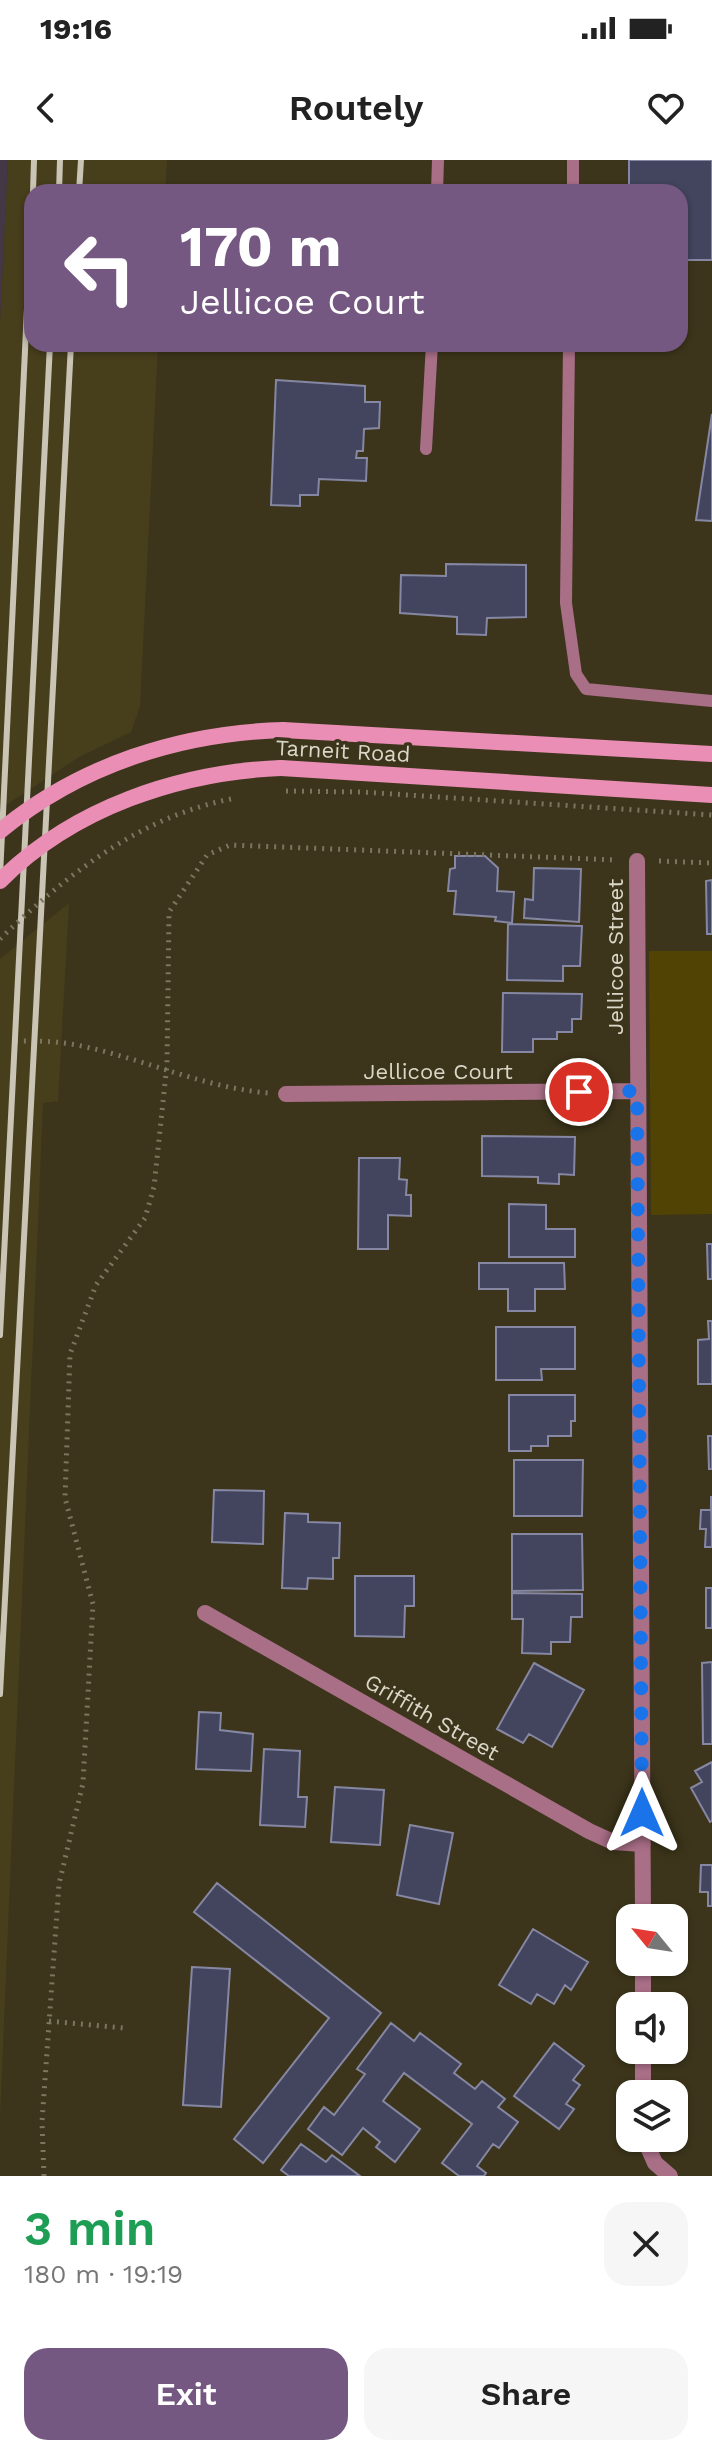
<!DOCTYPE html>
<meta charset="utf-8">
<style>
:root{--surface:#fff;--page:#f6f6f6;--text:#222;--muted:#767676;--accent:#755881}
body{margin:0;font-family:"Work Sans",sans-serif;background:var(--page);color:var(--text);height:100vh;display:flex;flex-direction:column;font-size:30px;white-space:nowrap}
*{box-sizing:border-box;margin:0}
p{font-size:26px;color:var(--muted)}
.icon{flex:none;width:44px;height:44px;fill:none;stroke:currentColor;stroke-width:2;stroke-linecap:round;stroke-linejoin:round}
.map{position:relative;height:2016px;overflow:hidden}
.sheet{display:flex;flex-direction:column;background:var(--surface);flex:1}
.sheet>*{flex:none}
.top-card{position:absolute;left:24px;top:24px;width:664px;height:168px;border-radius:24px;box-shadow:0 2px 6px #0004;background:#755881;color:#fff;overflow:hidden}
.needle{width:52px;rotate:300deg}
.controls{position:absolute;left:616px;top:1744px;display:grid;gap:16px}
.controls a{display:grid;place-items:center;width:72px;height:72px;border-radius:16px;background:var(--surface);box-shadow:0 2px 6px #0004;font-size:40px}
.pin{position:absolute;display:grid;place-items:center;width:68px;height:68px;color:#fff;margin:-34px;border:4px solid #fff;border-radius:50%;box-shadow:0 2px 8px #0007}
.me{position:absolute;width:88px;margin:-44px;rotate:0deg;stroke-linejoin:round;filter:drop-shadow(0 0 6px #0008)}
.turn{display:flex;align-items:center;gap:28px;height:168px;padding:0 24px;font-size:36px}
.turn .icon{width:104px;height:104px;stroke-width:2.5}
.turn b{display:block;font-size:56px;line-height:68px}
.round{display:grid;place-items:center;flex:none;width:84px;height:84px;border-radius:24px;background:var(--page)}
.summary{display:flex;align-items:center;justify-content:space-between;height:136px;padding:0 24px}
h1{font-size:48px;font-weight:600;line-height:60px;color:#1e9e55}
.action{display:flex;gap:16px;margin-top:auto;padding:16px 24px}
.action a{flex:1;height:92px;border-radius:24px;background:var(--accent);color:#fff;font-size:32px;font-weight:600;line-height:92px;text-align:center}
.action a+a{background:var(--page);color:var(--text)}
.status{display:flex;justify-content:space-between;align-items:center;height:56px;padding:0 40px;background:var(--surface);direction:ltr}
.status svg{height:22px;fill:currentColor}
header{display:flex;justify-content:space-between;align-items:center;height:104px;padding:0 24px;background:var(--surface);font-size:36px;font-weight:600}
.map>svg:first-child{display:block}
.built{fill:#473e1c}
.industrial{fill:#443847}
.green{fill:#514304}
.building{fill:#43445d;stroke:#8587a3;stroke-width:2}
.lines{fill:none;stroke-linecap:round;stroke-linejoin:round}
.path{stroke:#7b7660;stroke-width:5;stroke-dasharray:2 6;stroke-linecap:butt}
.service{stroke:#a96f87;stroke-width:12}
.minor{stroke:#a96f87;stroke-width:16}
.secondary{stroke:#ea8eb5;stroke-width:16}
.rail{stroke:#c9c4b4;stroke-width:6}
.path-bridge{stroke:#7b7660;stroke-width:5;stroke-dasharray:2 6;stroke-linecap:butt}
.secondary-bridge{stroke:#ea8eb5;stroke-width:16}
.route{stroke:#1a73e8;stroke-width:14;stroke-dasharray:0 25.2}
.labels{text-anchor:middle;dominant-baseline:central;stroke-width:7;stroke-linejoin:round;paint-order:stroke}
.street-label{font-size:22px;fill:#dbd7c8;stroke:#3c351b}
</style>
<div class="status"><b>19:16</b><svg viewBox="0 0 49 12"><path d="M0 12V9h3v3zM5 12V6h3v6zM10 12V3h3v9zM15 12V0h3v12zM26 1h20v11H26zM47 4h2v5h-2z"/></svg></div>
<header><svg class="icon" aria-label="back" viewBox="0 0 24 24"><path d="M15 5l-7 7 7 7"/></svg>Routely<svg class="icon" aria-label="heart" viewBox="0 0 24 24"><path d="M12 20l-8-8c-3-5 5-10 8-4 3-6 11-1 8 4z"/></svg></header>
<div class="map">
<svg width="712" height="2016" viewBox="0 0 712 2016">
<rect width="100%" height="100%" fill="#3c351b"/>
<path class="built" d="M8 0H167L165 32H32V184H158L140 546 131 572 79 597 0 649V161Z
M69 743 58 941 43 943 0 1956V799Z"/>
<path class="industrial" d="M0 0H8L0 161Z"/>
<path class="green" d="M649 791H712V1054L651 1055Z"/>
<path class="building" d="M629 0H712V100H680V32H629Z
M276 220 365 226V242H380L379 268 364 269 363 291H357L356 298H367L366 321 319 319 318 335H300V346L271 345Z
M712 254V361L696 360Z
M446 404 526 405V457L487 458 486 475 457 474V457L400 453 401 415 446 416Z
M455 696H485L498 708 497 731 514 732 512 763 495 761 496 757 454 754 456 731H448L450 709 455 708Z
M534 708 581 709 579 762 524 758 525 739 533 740Z
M712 720V774H707L706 721Z
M508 764 582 766 580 806H563V821L507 820Z
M503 833 582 834 581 859H572V872H557V879H533V892H502Z
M482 976 575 977 574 1015 559 1014V1024L538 1023V1017L482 1016Z
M359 998H400L399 1019 407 1020 406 1035H411V1056L388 1055V1089H358Z
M509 1044 546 1045V1069H575V1097H509Z
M707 1084H712V1119H708Z
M479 1103H564L565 1129H535V1151H508V1129H479Z
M708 1161H712V1224H698V1180L709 1179Z
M496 1167H575V1209H541L542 1220H496Z
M509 1235H575V1261H571V1276H548V1286H531V1291H509Z
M708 1276H712V1309H709Z
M514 1300H583L582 1356H514Z
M214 1330 264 1331 263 1384 212 1382Z
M711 1336 712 1387H705L706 1369H700L701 1350H711Z
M285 1353 308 1354V1362L340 1363 339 1398H333V1419L308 1418 307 1429 282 1428Z
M512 1374H582L583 1430 512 1431Z
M355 1416H414V1446H405L404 1477 355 1476Z
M706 1428H712V1468H706Z
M512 1433 582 1434V1457H571L570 1482H551V1494L522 1493 523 1459H512Z
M712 1502V1584H703L702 1503Z
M534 1503 584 1530 552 1587 529 1574 523 1583 497 1569Z
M199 1552 221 1553 220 1570 253 1574 251 1611 196 1609Z
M264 1589 300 1591 298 1637H307L305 1667 260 1665Z
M712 1602V1661L710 1662 691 1628 702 1622 695 1611Z
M335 1627 384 1630 380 1685 331 1682Z
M410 1665 453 1673 439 1744 397 1735Z
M701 1705H712V1746H708V1732H700Z
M217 1723 381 1853 263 2003 234 1979 329 1858 194 1752Z
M533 1769 588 1802 571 1830 565 1825 554 1844 537 1834 531 1844 499 1825Z
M192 1807 230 1809 221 1947 183 1945Z
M391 1863 414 1881 420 1873 461 1904 454 1913 475 1929 482 1921 505 1939 498 1947 518 1962 499 1988 493 1984 477 2006 486 2013 484 2016H459L442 2003 472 1964 404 1913 383 1941 420 1969 395 2002 376 1987 380 1982 363 1968 342 1995 308 1969 324 1947 334 1955 365 1914 357 1909Z
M554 1883 584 1906 573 1920 580 1925 566 1944 574 1949 559 1969 514 1936Z
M301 1984 326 2002 332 1995 360 2016H289L281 2010Z"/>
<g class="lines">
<path class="path" d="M659 701 712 703
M16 881C34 881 53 881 71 884 138 896 199 927 268 933
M49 1861 124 1868
M44 2016 42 1962 59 1724 83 1623 93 1444 65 1338 70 1194 96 1125 145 1058 154 1027 167 904 169 752 207 695 230 685 617 700"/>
<path class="service" d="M437 32 438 0
M573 32V0
M569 184 566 443 576 514 586 529 712 541
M426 289 432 184"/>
<path class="minor" d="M637 701 643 1758
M286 934 637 931
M205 1453 589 1671 613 1682 643 1684
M643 1802V1846
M643 1890V1934
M644 1978 655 2003 670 2016"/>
<path class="secondary" d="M283 570 712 594
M281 608 712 635"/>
<path class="rail" d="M33 32 34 0
M59 32 60 0
M79 32 81 0
M0 716 32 43
M0 1175 50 184
M0 1534 71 184"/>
<path class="path-bridge" d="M286 631 362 632 712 655
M0 779C67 714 142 655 236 638"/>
<path class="secondary-bridge" d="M0 671C80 605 180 573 283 570
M0 721C73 648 179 612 281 608"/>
</g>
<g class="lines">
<path class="route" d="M579 932 637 931 642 1653"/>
</g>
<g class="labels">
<g class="street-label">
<text transform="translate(343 591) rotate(3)">Tarneit Road</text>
<text transform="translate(615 797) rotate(-90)">Jellicoe Street</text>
<text x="438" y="911">Jellicoe Court</text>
<text transform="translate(432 1557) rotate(30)">Griffith Street</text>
</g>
</g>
</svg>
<div class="controls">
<a><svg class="needle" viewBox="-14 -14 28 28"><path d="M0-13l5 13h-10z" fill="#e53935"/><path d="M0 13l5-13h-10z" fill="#767676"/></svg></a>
<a><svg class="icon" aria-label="sound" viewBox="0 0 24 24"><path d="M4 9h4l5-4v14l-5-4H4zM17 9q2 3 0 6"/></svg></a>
<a><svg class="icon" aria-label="layers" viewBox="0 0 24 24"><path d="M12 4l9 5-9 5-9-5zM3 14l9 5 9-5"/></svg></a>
</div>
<div class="pin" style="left:579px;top:932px;background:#d93025"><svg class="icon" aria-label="arrive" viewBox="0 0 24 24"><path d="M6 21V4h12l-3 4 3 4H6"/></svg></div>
<svg class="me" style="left:642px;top:1653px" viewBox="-20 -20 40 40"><path d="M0-17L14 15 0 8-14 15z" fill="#1a73e8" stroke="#fff" stroke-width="4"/></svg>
<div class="top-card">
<div class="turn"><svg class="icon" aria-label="left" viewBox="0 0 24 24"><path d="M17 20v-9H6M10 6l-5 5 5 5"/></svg><div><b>170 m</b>Jellicoe Court</div></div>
</div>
</div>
<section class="sheet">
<div class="summary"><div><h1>3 min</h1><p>180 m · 19:19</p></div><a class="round"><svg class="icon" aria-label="close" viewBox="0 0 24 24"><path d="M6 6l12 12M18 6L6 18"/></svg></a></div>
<div class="action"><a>Exit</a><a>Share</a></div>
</section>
